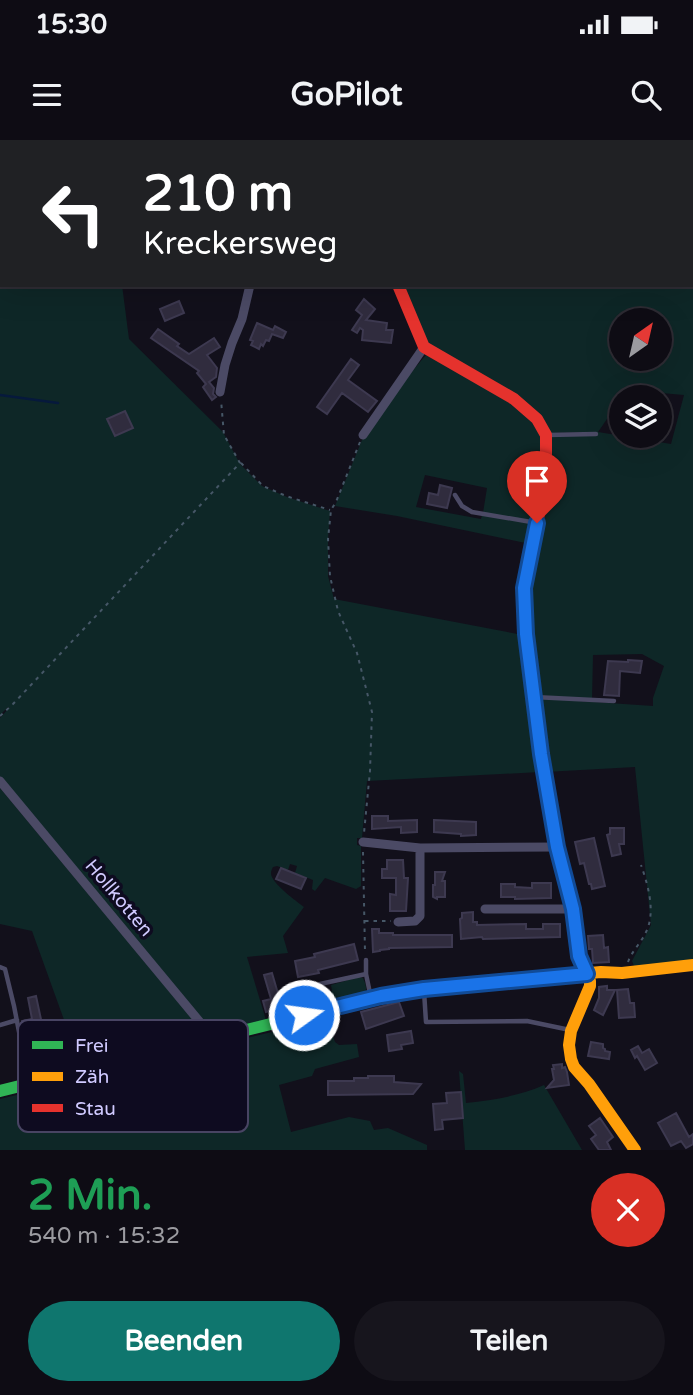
<!DOCTYPE html>
<html lang="de">
<meta charset="utf-8">
<style>
:root{--surface:#0e0c14;--page:#17151d;--text:#f1f3f6;--muted:#9b9ba0;--line:#2e2c34;--accent:#0f766e}
body{margin:0;font-family:"Varela Round",sans-serif;background:var(--page);color:var(--text);height:100vh;display:flex;flex-direction:column;font-size:26px;white-space:nowrap}
*{box-sizing:border-box;margin:0}
p{font-size:23px;color:var(--muted)}
.icon{flex:none;width:38px;height:38px;fill:none;stroke:currentColor;stroke-width:2;stroke-linecap:round;stroke-linejoin:round}
.map{position:relative;height:1010px;overflow:hidden}
.panel{display:flex;flex-direction:column;background:var(--surface);flex:1}
.panel>*{flex:none}
.hud{position:absolute;left:0px;top:0px;width:693px;height:147px;box-shadow:0 7px 28px #0002,0 0 0 2px var(--line);background:#202124;color:#fff;overflow:hidden}
.needle{width:46px;rotate:34deg}
.buttons{position:absolute;left:609px;top:168px;display:grid;gap:14px}
.buttons a{display:grid;place-items:center;width:63px;height:63px;border-radius:50%;background:var(--surface);box-shadow:0 7px 28px #0002,0 0 0 2px var(--line);font-size:35px}
.pin{position:absolute;display:grid;place-items:center;width:60px;height:60px;color:#fff;margin:-72px -30px;border-radius:50% 50% 50% 0;rotate:-45deg;box-shadow:0 0 7px #0007}
.pin .icon{rotate:45deg}
.me{position:absolute;width:77px;margin:-38px;rotate:76deg;stroke-linejoin:round;filter:drop-shadow(0 0 5px #0008)}
.turn{display:flex;align-items:center;gap:24px;height:147px;padding:0 28px;font-size:32px}
.turn .icon{width:91px;height:91px;stroke-width:2.5}
.turn b{display:block;font-size:49px;line-height:60px}
.round{display:grid;place-items:center;flex:none;width:74px;height:74px;border-radius:37px;background:var(--page)}
.overview{display:flex;align-items:center;justify-content:space-between;height:119px;padding:0 28px}
h1{font-size:42px;font-weight:800;line-height:52px;color:#1e9e55}
.cta{display:flex;gap:14px;margin-top:auto;padding:14px 28px}
.cta a{flex:1;height:80px;border-radius:42px;background:var(--accent);color:#fff;font-size:28px;font-weight:800;line-height:80px;text-align:center}
.cta a+a{background:var(--page);color:var(--text)}
.status{display:flex;justify-content:space-between;align-items:center;height:49px;padding:0 35px;background:var(--surface);direction:ltr}
.status svg{height:19px;fill:currentColor}
header{display:flex;justify-content:space-between;align-items:center;height:91px;padding:0 28px;background:var(--surface);font-size:32px;font-weight:800}
.map>svg:first-child{display:block}
.green{fill:#0e2727;fill-rule:evenodd}
.lines{fill:none;stroke-linecap:round;stroke-linejoin:round}
.stream{stroke:#06193c;stroke-width:2.5}
.building{fill:#302c3e;stroke:#3d3950;stroke-width:2}
.path{stroke:#465767;stroke-width:2;stroke-dasharray:3.5 5;stroke-linecap:butt}
.lane{stroke:#4b4a65;stroke-width:4.5}
.street{stroke:#4b4a65;stroke-width:9}
.fast{stroke:#30b455;stroke-width:12}
.slow{stroke:#ff9f0a;stroke-width:12}
.jam{stroke:#e5322d;stroke-width:12}
.route-casing{stroke:#114b97;stroke-width:18}
.route{stroke:#1a73e8;stroke-width:12}
.labels{text-anchor:middle;dominant-baseline:central;stroke-width:7;stroke-linejoin:round;paint-order:stroke}
.street-label{font-size:19px;fill:#d0caff;stroke:#0e0b20}
.key{fill:#0e0b20;stroke:#484463;stroke-width:2}
.key-label{font-size:19px;fill:#d0caff}
</style>
<div class="status"><b>15:30</b><svg viewBox="0 0 49 12"><path d="M0 12V9h3v3zM5 12V6h3v6zM10 12V3h3v9zM15 12V0h3v12zM26 1h20v11H26zM47 4h2v5h-2z"/></svg></div>
<header><svg class="icon" aria-label="menu" viewBox="0 0 24 24"><path d="M4 6h16M4 12h16M4 18h16"/></svg>GoPilot<svg class="icon" aria-label="search" viewBox="0 0 24 24"><circle cx="10" cy="10" r="6"/><path d="M15 15l6 6"/></svg></header>
<div class="map">
<svg width="693" height="1010" viewBox="0 0 693 1010">
<rect width="100%" height="100%" fill="#12101b"/>
<path class="green" d="M258 0H693V820L634 826 632 821 651 785 635 627 545 632 535 558 653 566V558L664 526 642 514 593 515 592 559 535 555 526 448 547 296 597 295V292L547 293 537 278 429 207 401 145H691V2H260ZM621 180H660V219H621ZM627 250 684 255 671 304 598 292Z
M0 111H2V145H122L129 199 223 292 240 324 262 346 287 357 330 371 328 399V436L334 459 523 495 540 632 367 641 362 698H357V705L361 706V746L356 749 325 738 315 751 312 749 313 740 295 733 297 726 290 724 288 730 277 726 273 727C272 729 271 731 271 733 270 742 296 761 304 767L283 796 288 813 247 817 266 880 214 893 0 639V578L9 568 8 567 0 575Z
M426 215 513 260 545 296 536 381 483 373 487 348 425 335 416 367 481 379 482 375 535 384 530 404 397 376 335 366 364 295 392 255Z
M0 648 198 886 201 893 199 896 81 927 32 791 0 784Z
M359 837 363 838C367 847 368 852 360 857L303 870 299 860 332 851 331 845Z
M327 879 335 902 339 905 357 904 359 917 315 929 312 936 279 945 291 992 349 977 370 981 374 990 388 988 427 1005V1010H0V959C109 933 217 904 327 879Z
M459 931 463 934 466 963C494 960 519 956 544 945L582 1010H465Z"/>
<g class="lines">
<path class="stream" d="M0 255 58 263"/>
</g>
<path class="building" d="M364 159 375 169 366 180 387 183 386 190H393L391 203 362 200 363 190 360 188 357 193 352 190 362 175 356 170Z
M179 161 184 173 165 181 160 169Z
M257 183 273 190 275 186 286 192 283 198 272 194 269 201 266 200 263 206 261 204 259 209 251 205 253 201 250 200Z
M158 189 179 204 177 206 189 214 214 198 220 207 207 215 217 228 216 237 209 242 214 248 213 254 216 257 212 260 203 247 206 244 197 233 199 231 151 198Z
M351 219 359 225 348 240 377 261 368 272 342 253 327 274 317 267Z
M125 271 133 288 115 296 107 279Z
M440 345 452 348 447 368 427 364 429 353 438 355Z
M628 520 642 521 640 533 620 531 619 556 604 555 608 521 628 522Z
M372 676H388V681L417 680V692L401 693V687L372 689Z
M434 680 476 682V695L461 696V694L434 692Z
M610 688H624V704H619L621 714 612 716 607 695 610 694Z
M594 698 605 746 592 749 591 744H589L584 723 580 724 575 702Z
M387 720H403L404 738H408L406 771H390V754L396 755V738H382V729H387Z
M281 728 306 738 301 749 276 739Z
M435 732H445L442 741H445V757H437V759L433 757V745H435Z
M532 743H551V758L515 759V757H501V744H515V747L532 748Z
M473 772V782H477V785L526 784V789H543V784H560V797L483 799 482 797 461 799 460 779 462 778V773Z
M372 789H379V793H393V795H452V807L389 808V809L380 810V811L373 812Z
M603 795 604 808 608 807 609 822 593 823 592 809H589L588 796Z
M354 804 358 820 318 830 319 833 298 837 295 821 315 817 314 814Z
M272 833 279 857 292 853 295 864 266 872 263 861 271 859 264 835Z
M607 846V850H615L603 875 594 870 599 858V847Z
M628 849 630 863H634L635 877 619 878 617 850Z
M36 856 42 884 38 885 42 904 60 900 62 909 58 910 60 923 38 928 35 915 29 917 22 881 32 879 28 858Z
M399 862 404 876 366 889 361 872Z
M411 891 413 903 401 905 402 909 389 911 387 895Z
M591 902 603 904V908L605 909V911L610 912 609 919 588 916Z
M638 906 642 913 649 909 657 923 645 930 637 916 635 918 631 910Z
M562 924V928L565 927 567 932 569 945 547 948 554 940 552 929H554L553 925Z
M368 936H394V942L421 944 413 954 328 955V941H354V938H368Z
M461 952 463 978 442 980 443 989 435 990 433 964 447 963 446 953Z
M676 973 689 997 693 994V1004L686 1008 681 1001 671 1006 658 983Z
M600 978 613 997 607 1002 611 1010H599L591 999 596 995 589 986Z"/>
<g class="lines">
<path class="path" d="M14 0 15 2
M257 0 259 2
M608 0 611 2
M354 2 356 0
M691 62 693 63
M360 302 336 362 331 370 328 399 330 436 338 471 357 513 372 572 370 631 364 693
M241 323 263 346 286 356 330 370
M0 576 13 564 240 323 224 295 221 260
M363 712 365 812
M365 781H391
M628 822C632 811 641 803 646 792 656 772 648 745 641 725"/>
<path class="lane" d="M547 295 596 294
M455 355 462 366 472 372 537 383
M534 557 614 561
M366 820V834
M0 827 5 829 14 866 29 943
M320 844 366 834 371 858
M424 851 426 882 527 881 570 890
M0 885 17 880"/>
<path class="street" d="M0 110H2
M220 252 225 225 232 203 242 179 250 145
M363 295 424 207
M0 641 204 887 209 899
M363 702 420 708 557 707
M485 769H573
M398 782 415 781 420 776V708"/>
<path class="fast" d="M525 463 526 494 541 614 557 707 573 769 578 812
M0 951 299 877"/>
<path class="slow" d="M578 812 590 841V846L571 891 569 905 571 919 574 927 589 944 635 1010
M299 877 391 854 446 846 601 832 622 833 693 825"/>
<path class="jam" d="M398 145 424 207 514 259 537 279 546 295V339L524 448 525 463"/>
</g>
<g class="lines">
<g class="route-casing">
<path id="route" d="M304 875 381 856 424 849 587 834 579 816 573 769 557 707 541 614 526 494 524 448 537 383"/>
</g>
<use href="#route" class="route"/>
</g>
<g class="labels">
<g class="street-label">
<text transform="translate(119 758) rotate(50)">Hollkotten</text>
</g>
</g>
<rect x="18" y="880" width="230" height="112" rx="10" class="key"/>
<rect x="32" y="901" width="31" height="8" fill="#30b455"/>
<rect x="32" y="932" width="31" height="9" fill="#ff9f0a"/>
<rect x="32" y="964" width="31" height="8" fill="#e5322d"/>
<g class="key-label">
<text x="75" y="912">Frei</text>
<text x="75" y="943">Zäh</text>
<text x="75" y="975">Stau</text>
</g>
</svg>
<div class="buttons">
<a><svg class="needle" viewBox="-14 -14 28 28"><path d="M0-13l5 13h-10z" fill="#e53935"/><path d="M0 13l5-13h-10z" fill="#9b9ba0"/></svg></a>
<a><svg class="icon" aria-label="layers" viewBox="0 0 24 24"><path d="M12 4l9 5-9 5-9-5zM3 14l9 5 9-5"/></svg></a>
</div>
<div class="pin" style="left:537px;top:383px;background:#d93025"><svg class="icon" aria-label="arrive" viewBox="0 0 24 24"><path d="M6 21V4h12l-3 4 3 4H6"/></svg></div>
<svg class="me" style="left:304px;top:875px" viewBox="-20 -20 40 40"><circle r="17" fill="#1a73e8" stroke="#fff" stroke-width="3"/><path d="M0-11L8 9 0 5-8 9z" fill="#fff"/></svg>
<div class="hud">
<div class="turn"><svg class="icon" aria-label="left" viewBox="0 0 24 24"><path d="M17 20v-9H6M10 6l-5 5 5 5"/></svg><div><b>210 m</b>Kreckersweg</div></div>
</div>
</div>
<section class="panel">
<div class="overview"><div><h1>2 Min.</h1><p>540 m · 15:32</p></div><a class="round" style="background:#d93025;color:#fff"><svg class="icon" aria-label="close" viewBox="0 0 24 24"><path d="M6 6l12 12M18 6L6 18"/></svg></a></div>
<div class="cta"><a>Beenden</a><a>Teilen</a></div>
</section>
